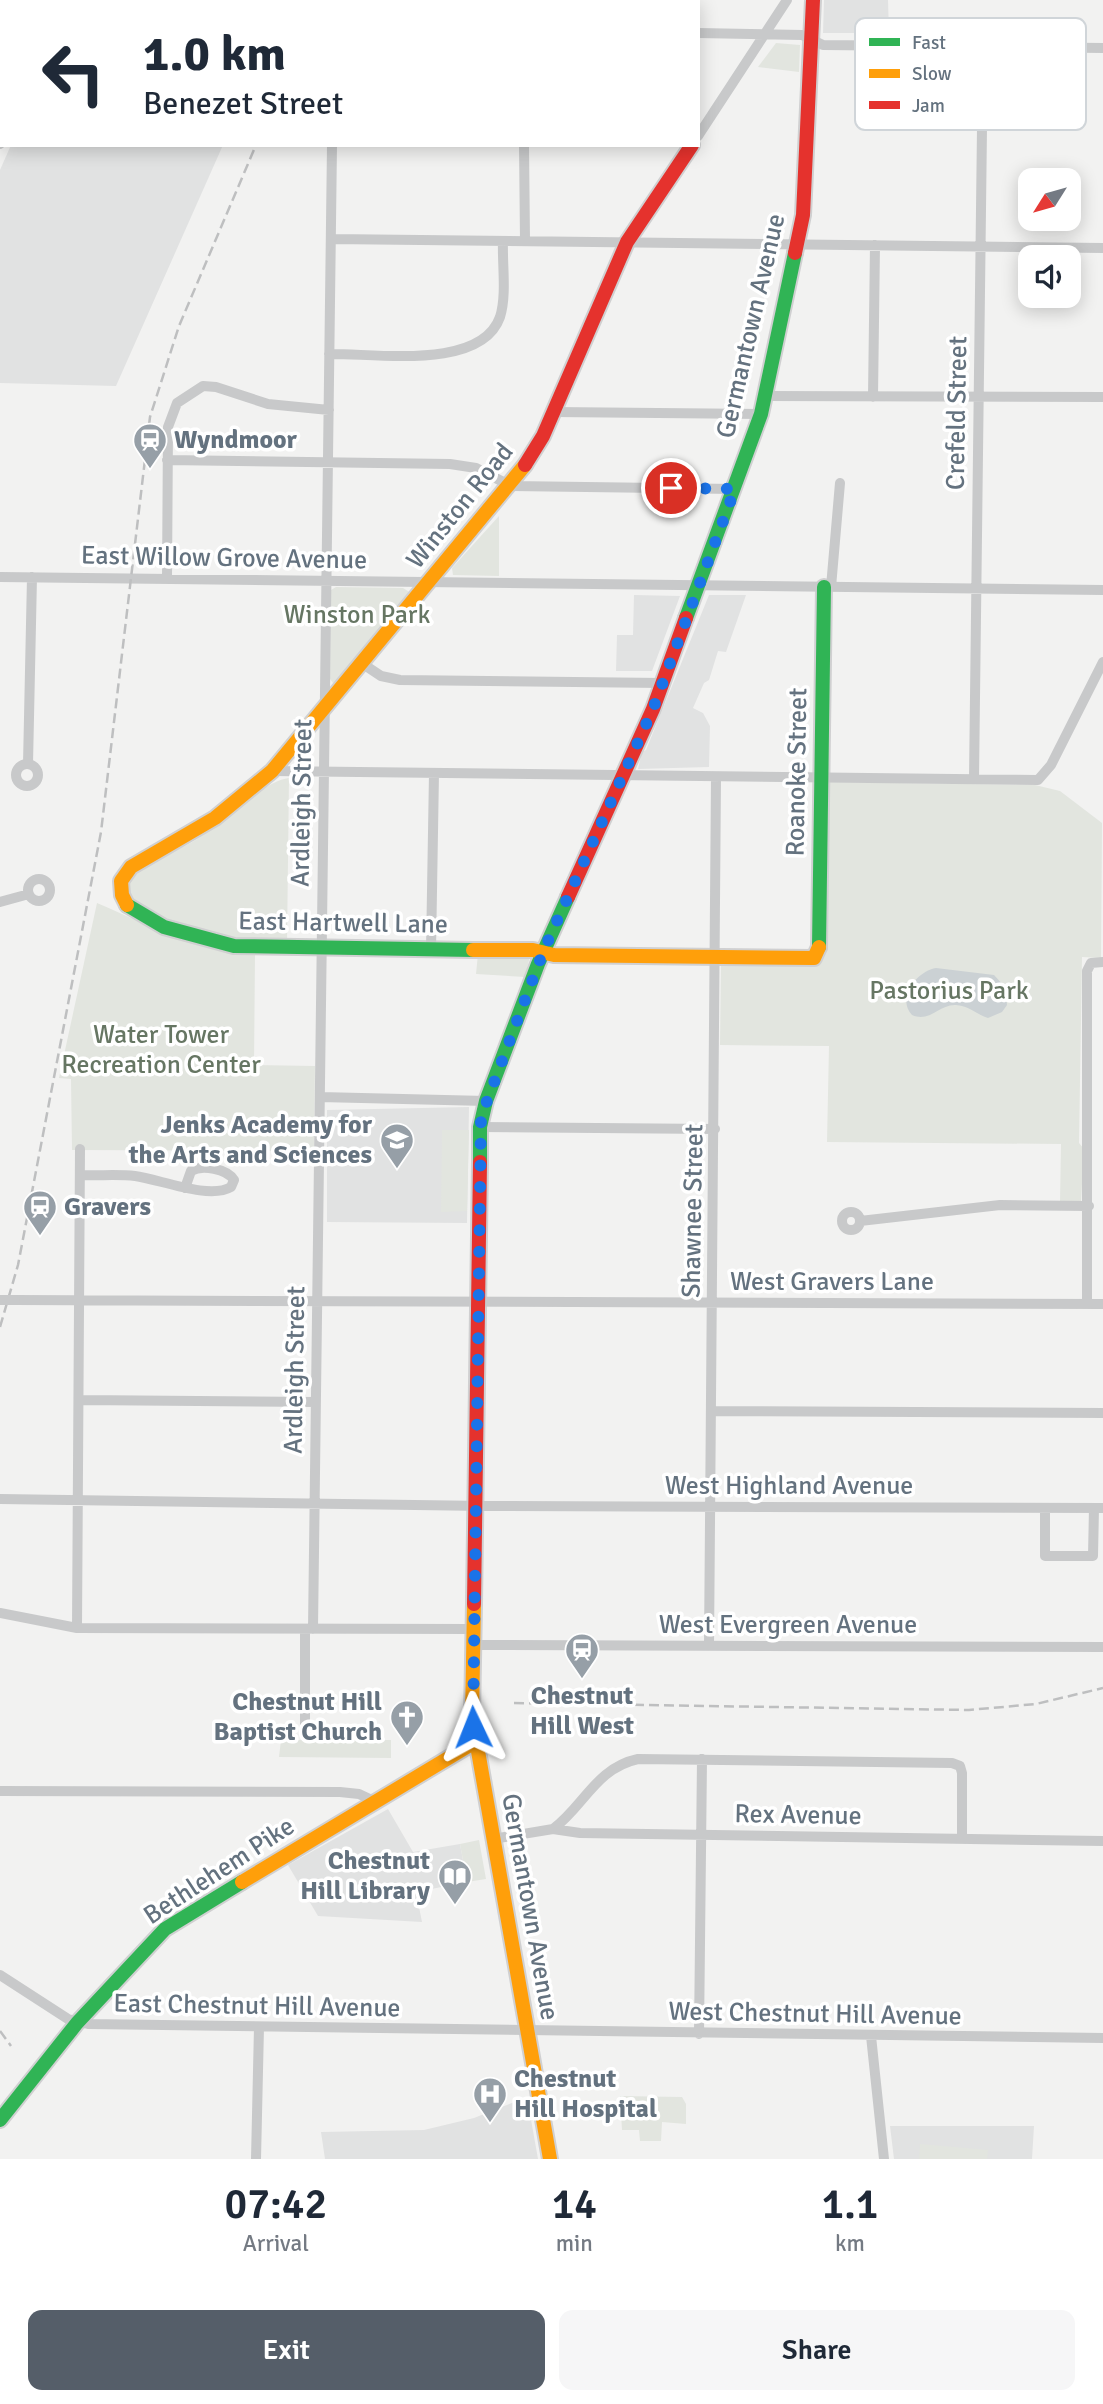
<!DOCTYPE html>
<style>
:root{--surface:#fff;--page:#f6f6f7;--text:#1f2937;--muted:#747a83;--accent:#555e69}
body{margin:0;font-family:Signika,sans-serif;background:var(--page);color:var(--text);height:100vh;display:flex;flex-direction:column;font-size:26px;white-space:nowrap}
*{box-sizing:border-box;margin:0}
p{font-size:23px;color:var(--muted)}
.icon{flex:none;width:38px;height:38px;fill:none;stroke:currentColor;stroke-width:2;stroke-linecap:round;stroke-linejoin:round}
.map{position:relative;height:2159px;overflow:hidden}
.panel{display:flex;flex-direction:column;background:var(--surface);flex:1}
.panel>*{flex:none}
.top-card{position:absolute;left:0px;top:0px;width:700px;height:147px;box-shadow:0 4px 18px #0003;background:#fff;color:var(--text);overflow:hidden}
.needle{width:46px;rotate:233deg}
.tools{position:absolute;left:1018px;top:168px;display:grid;gap:14px}
.tools a{display:grid;place-items:center;width:63px;height:63px;border-radius:14px;background:var(--surface);box-shadow:0 4px 18px #0003;font-size:35px}
.pin{position:absolute;display:grid;place-items:center;width:60px;height:60px;color:#fff;margin:-30px;border:4px solid #fff;border-radius:50%;box-shadow:0 2px 7px #0007}
.me{position:absolute;width:77px;margin:-38px;rotate:358deg;stroke-linejoin:round;filter:drop-shadow(0 0 5px #0008)}
.turn{display:flex;align-items:center;gap:24px;height:147px;padding:0 28px;font-size:32px}
.turn .icon{width:91px;height:91px;stroke-width:2.5}
.turn b{display:block;font-size:49px;line-height:60px}
.eta{display:flex;justify-content:space-evenly;align-items:center;height:119px;text-align:center}
.eta b{font-size:42px;font-weight:600;line-height:49px}
.cta{display:flex;gap:14px;margin-top:auto;padding:14px 28px}
.cta a{flex:1;height:80px;border-radius:14px;background:var(--accent);color:#fff;font-size:28px;font-weight:600;line-height:80px;text-align:center}
.cta a+a{background:var(--page);color:var(--text)}
.map>svg:first-child{display:block}
.built{fill:#e1e2e2}
.green{fill:#e2e5df}
.water{fill:#cbd1d4}
.lines{fill:none;stroke-linecap:round;stroke-linejoin:round}
.fast-casing{stroke:#d0d0d1;stroke-width:18}
.slow-casing{stroke:#d0d0d1;stroke-width:18}
.jam-casing{stroke:#d0d0d1;stroke-width:18}
.street{stroke:#c8c9ca;stroke-width:10}
.fast{stroke:#30b455;stroke-width:14}
.slow{stroke:#ff9f0a;stroke-width:14}
.jam{stroke:#e5322d;stroke-width:14}
.rail{stroke:#bebfc0;stroke-width:2.5;stroke-dasharray:10 5;stroke-linecap:butt}
.street-bridge{stroke:#c8c9ca;stroke-width:10}
.route{stroke:#1a73e8;stroke-width:12;stroke-dasharray:0 21.6}
.labels{text-anchor:middle;dominant-baseline:central;stroke-width:7;stroke-linejoin:round;paint-order:stroke}
.street-label{font-size:26px;fill:#64727f;stroke:#fff}
.poi-label{font-size:26px;font-weight:bold;fill:#64727f;stroke:#fff;text-anchor:start}
.park-label{font-size:26px;fill:#667663;stroke:#fff}
.key{fill:#fff;stroke:#d0d5d9;stroke-width:2}
.key-label{font-size:19px;fill:#64727f}
</style>
<div class="map">
<svg width="1103" height="2159" viewBox="0 0 1103 2159">
<rect width="100%" height="100%" fill="#f2f2f1"/>
<path class="built" d="M824 0H888L889 33H823Z
M11 145H223L116 386 0 383V170Z
M634 595 680 596 652 671H616L617 635H633Z
M709 595H746L726 652 718 651 709 680 704 683 693 708 703 713 710 726 709 767 638 769 642 752 646 750Z
M469 1107 467 1223 327 1222V1110Z
M388 1809 413 1852 460 1844 467 1882 416 1892 422 1922 318 1916 288 1865Z
M527 2097 538 2159H325L321 2132 424 2130 474 2118Z
M890 2126H1034L1032 2159H894Z"/>
<path class="green" d="M776 43 800 45 799 72 758 67Z
M499 516V576L453 575 452 568Z
M336 587 403 588 411 593 337 682 333 683 330 679 331 590Z
M289 778 287 942C240 941 170 931 132 900L128 886C135 867 176 852 194 841 219 825 263 781 289 778Z
M829 782 1035 785 1060 791 1102 823 1101 958 1082 957 1079 1143 1084 1149 1081 1202H1060L1061 1144 827 1142 829 1046 720 1045 721 963 812 962Z
M97 903C147 924 200 954 255 955L254 1065 315 1066 314 1151 72 1150 71 1079 59 1078Z
M478 954 530 956 525 977 476 974Z
M442 1130H469L467 1211 441 1212Z
M281 1740H391V1758L279 1757Z
M479 1840 486 1879 467 1882 460 1844Z
M620 2096 682 2097 686 2104V2124L662 2122 661 2141H640L639 2130H622Z
M920 2144 988 2150 987 2159H919Z"/>
<path class="water" d="M936 968 994 975 1005 987 1007 1005 1002 1012 988 1018C977 1015 970 1006 956 1005 939 1004 930 1023 912 1015 896 998 917 971 936 968Z"/>
<g class="lines">
<g class="fast-casing">
<path id="fast" d="M686 618 761 414 795 253
M127 905 164 927 234 946 473 950
M819 947 824 587
M480 1162V1127L486 1101 538 964 568 897
M0 2120 77 2023 165 1929 242 1882"/>
</g>
<g class="slow-casing">
<path id="slow" d="M127 905 122 895 121 881 131 867 215 818 272 771 525 465
M473 950H533L554 955 814 958 819 947
M474 1604 472 1717 550 2159
M242 1882 475 1742"/>
</g>
<g class="jam-casing">
<path id="jam" d="M795 253 803 215 813 0
M525 465 543 436 627 242 692 145
M568 897 653 709 686 618
M474 1604 480 1162"/>
</g>
<path class="street" d="M36 2V0
M271 2V0
M0 25H2
M698 33 802 35 823 45 1103 48
M698 136 787 0
M0 144 2 140
M524 145 525 241
M331 239 1103 248
M329 354C374 353 481 371 500 317 507 295 502 264 503 241
M766 396 1103 397
M873 397 875 245
M554 412 761 414
M167 460 450 464 476 468 511 486 735 489
M0 577 1103 590
M167 579 168 427 177 403 203 386 216 387 268 404 329 410
M831 587 840 483
M363 664 381 676 400 680 663 683
M28 764 32 577
M16 775a11 11 0 1 1 22 0a11 11 0 1 1-22 0Z
M272 771 1038 780 1051 765 1103 662
M974 779 983 47
M28 890a11 11 0 1 1 22 0a11 11 0 1 1-22 0Z
M0 902 29 894
M431 950 434 773
M320 1097 486 1101
M480 1127 715 1129
M80 1175C98 1176 117 1174 135 1176 159 1179 209 1200 231 1187L234 1180C227 1169 202 1164 191 1171L185 1188
M842 1221a9 9 0 1 1 18 0a9 9 0 1 1-18 0Z
M860 1221 1000 1205 1089 1206
M15 1300 1103 1304
M1087 1304V971L1091 963 1103 962
M81 1400 316 1402
M712 1411 1103 1413
M0 1499 486 1506 1103 1508
M1045 1508V1556H1093L1094 1508
M0 1613 77 1628 472 1629
M77 1628 80 1149
M313 1629 332 145
M472 1645 1103 1647
M709 1646 716 777
M305 1735V1629
M0 1791 340 1792 359 1794 376 1802
M553 1829C584 1806 596 1768 638 1759L952 1763 960 1766 962 1773V1838
M493 1839 553 1829 580 1833 1103 1841
M0 1975 68 2019 88 2024 1103 2038
M699 2034 702 1759
M871 2036 884 2159
M256 2159 259 2027"/>
<use href="#fast" class="fast"/>
<use href="#slow" class="slow"/>
<use href="#jam" class="jam"/>
<path class="rail" d="M312 2 313 0
M0 1327 18 1265 101 832 150 417 179 326 256 145
M514 1703 969 1710 1036 1704 1103 1688
M0 2031 11 2046"/>
<path class="street-bridge" d="M0 1300H15"/>
</g>
<g class="lines">
<path class="route" d="M473 1727 481 1117 543 952 653 709 735 489 671 488"/>
</g>
<defs>
<g id="station-pin" transform="scale(1.75)"><path d="M0 17L-7.5 6A9.5 9.5 0 1 1 7.5 6Z" fill="#969fa7" stroke="#fff"/><path d="M-3-6H3Q5-6 5-4V2Q5 4 3 4L4.5 6H3L1.5 4h-3L-3 6H-4.5L-3 4Q-5 4-5 2V-4Q-5-6-3-6ZM-3.5-4v3h7v-3ZM-3.5 1v1.5H-2V1ZM2 1v1.5H3.5V1Z" fill="#fff"/></g>
<g id="school-pin" transform="scale(1.75)"><path d="M0 17L-7.5 6A9.5 9.5 0 1 1 7.5 6Z" fill="#969fa7" stroke="#fff"/><path d="M0-5L7-2L0 1L-7-2ZM-4 1L0 2.5L4 1V4Q0 6-4 4Z" fill="#fff"/></g>
<g id="church-pin" transform="scale(1.75)"><path d="M0 17L-7.5 6A9.5 9.5 0 1 1 7.5 6Z" fill="#969fa7" stroke="#fff"/><path d="M-1.2-6h2.4v3.5h3.3v2.4h-3.3V6h-2.4V-.1h-3.3v-2.4h3.3Z" fill="#fff"/></g>
<g id="library-pin" transform="scale(1.75)"><path d="M0 17L-7.5 6A9.5 9.5 0 1 1 7.5 6Z" fill="#969fa7" stroke="#fff"/><path d="M-6-4Q-3-5.5-.7-3.5V5Q-3 3-6 4ZM6-4Q3-5.5 .7-3.5V5Q3 3 6 4Z" fill="#fff"/></g>
<g id="hospital-pin" transform="scale(1.75)"><path d="M0 17L-7.5 6A9.5 9.5 0 1 1 7.5 6Z" fill="#969fa7" stroke="#fff"/><path d="M-5-5h3v3.5h4V-5h3V5h-3V1.5h-4V5h-3Z" fill="#fff"/></g>
</defs>
<g fill-rule="evenodd">
<use href="#station-pin" x="150" y="440"/>
<use href="#school-pin" x="397" y="1140"/>
<use href="#station-pin" x="40" y="1207"/>
<use href="#station-pin" x="582" y="1650"/>
<use href="#church-pin" x="407" y="1717"/>
<use href="#library-pin" x="455" y="1876"/>
<use href="#hospital-pin" x="490" y="2094"/>
</g>
<g class="labels">
<g class="street-label">
<text transform="translate(751 326) rotate(-77)">Germantown Avenue</text>
<text transform="translate(957 413) rotate(-89)">Crefeld Street</text>
<text transform="translate(460 506) rotate(-51)">Winston Road</text>
<text transform="translate(224 558) rotate(1)">East Willow Grove Avenue</text>
<text transform="translate(797 772) rotate(-89)">Roanoke Street</text>
<text transform="translate(302 803) rotate(-89)">Ardleigh Street</text>
<text transform="translate(343 923) rotate(1)">East Hartwell Lane</text>
<text transform="translate(693 1211) rotate(-89)">Shawnee Street</text>
<text x="832" y="1282">West Gravers Lane</text>
<text transform="translate(295 1370) rotate(-89)">Ardleigh Street</text>
<text x="789" y="1486">West Highland Avenue</text>
<text x="788" y="1625">West Evergreen Avenue</text>
<text transform="translate(798 1815) rotate(1)">Rex Avenue</text>
<text transform="translate(219 1871) rotate(-33)">Bethlehem Pike</text>
<text transform="translate(530 1907) rotate(80)">Germantown Avenue</text>
<text transform="translate(257 2006) rotate(1)">East Chestnut Hill Avenue</text>
<text transform="translate(815 2014) rotate(1)">West Chestnut Hill Avenue</text>
</g>
<g class="poi-label">
<text x="174" y="440">Wyndmoor</text>
<text x="372" y="1125" text-anchor="end">Jenks Academy for<tspan x="372" dy="30">the Arts and Sciences</tspan></text>
<text x="64" y="1207">Gravers</text>
<text x="582" y="1696" text-anchor="middle">Chestnut<tspan x="582" dy="30">Hill West</tspan></text>
<text x="382" y="1702" text-anchor="end">Chestnut Hill<tspan x="382" dy="30">Baptist Church</tspan></text>
<text x="430" y="1861" text-anchor="end">Chestnut<tspan x="430" dy="30">Hill Library</tspan></text>
<text x="514" y="2079">Chestnut<tspan x="514" dy="30">Hill Hospital</tspan></text>
</g>
<g class="park-label">
<text x="357" y="615">Winston Park</text>
<text x="949" y="991">Pastorius Park</text>
<text x="161" y="1035">Water Tower<tspan x="161" dy="30">Recreation Center</tspan></text>
</g>
</g>
<rect x="855" y="18" width="231" height="112" rx="10" class="key"/>
<rect x="869" y="38" width="31" height="8" fill="#30b455"/>
<rect x="869" y="69" width="31" height="9" fill="#ff9f0a"/>
<rect x="869" y="101" width="31" height="8" fill="#e5322d"/>
<g class="key-label">
<text x="912" y="49">Fast</text>
<text x="912" y="80">Slow</text>
<text x="912" y="112">Jam</text>
</g>
</svg>
<div class="tools">
<a><svg class="needle" viewBox="-14 -14 28 28"><path d="M0-13l5 13h-10z" fill="#e53935"/><path d="M0 13l5-13h-10z" fill="#747a83"/></svg></a>
<a><svg class="icon" aria-label="sound" viewBox="0 0 24 24"><path d="M4 9h4l5-4v14l-5-4H4zM17 9q2 3 0 6"/></svg></a>
</div>
<div class="pin" style="left:671px;top:488px;background:#d93025"><svg class="icon" aria-label="arrive" viewBox="0 0 24 24"><path d="M6 21V4h12l-3 4 3 4H6"/></svg></div>
<svg class="me" style="left:473px;top:1727px" viewBox="-20 -20 40 40"><path d="M0-17L14 15 0 8-14 15z" fill="#1a73e8" stroke="#fff" stroke-width="4"/></svg>
<div class="top-card">
<div class="turn"><svg class="icon" aria-label="left" viewBox="0 0 24 24"><path d="M17 20v-9H6M10 6l-5 5 5 5"/></svg><div><b>1.0 km</b>Benezet Street</div></div>
</div>
</div>
<section class="panel">
<div class="eta">
<div><b>07:42</b><p>Arrival</p></div>
<div><b>14</b><p>min</p></div>
<div><b>1.1</b><p>km</p></div>
</div>
<div class="cta"><a>Exit</a><a>Share</a></div>
</section>
